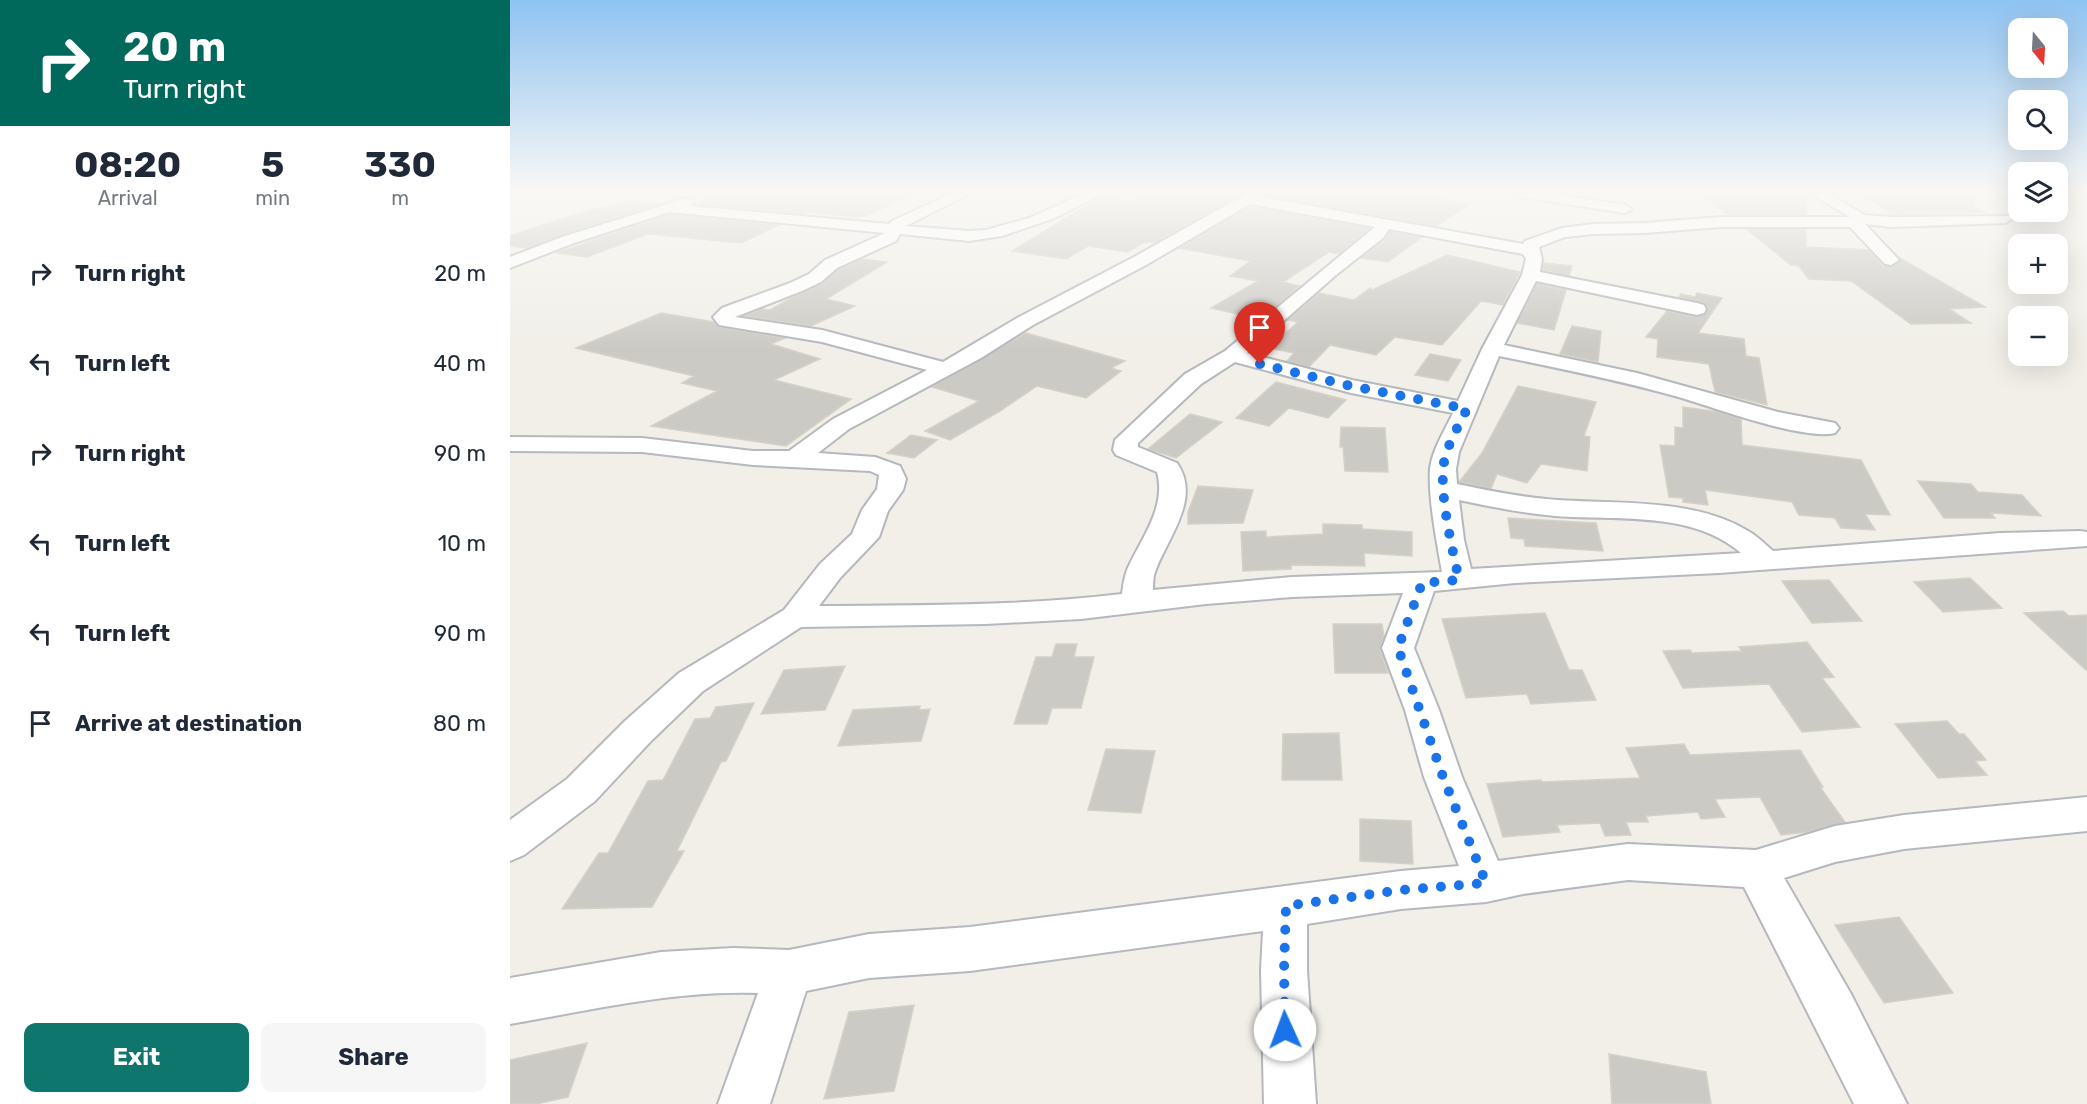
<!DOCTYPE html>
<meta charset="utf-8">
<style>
:root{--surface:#fff;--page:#f6f6f7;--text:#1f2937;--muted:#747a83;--accent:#0f766e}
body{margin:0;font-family:Rubik,sans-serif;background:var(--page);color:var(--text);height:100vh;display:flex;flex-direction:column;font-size:22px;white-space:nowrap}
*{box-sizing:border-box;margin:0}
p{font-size:20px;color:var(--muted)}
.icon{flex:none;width:33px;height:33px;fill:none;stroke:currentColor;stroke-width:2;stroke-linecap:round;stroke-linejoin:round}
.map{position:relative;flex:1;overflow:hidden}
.side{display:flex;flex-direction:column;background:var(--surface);width:510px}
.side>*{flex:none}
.banner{background:#00695c;color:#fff;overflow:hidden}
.needle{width:39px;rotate:162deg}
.fabs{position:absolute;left:1498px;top:18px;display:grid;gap:12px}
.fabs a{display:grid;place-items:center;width:60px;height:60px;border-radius:12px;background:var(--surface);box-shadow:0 6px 24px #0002;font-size:30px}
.pin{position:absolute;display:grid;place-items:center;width:51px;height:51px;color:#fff;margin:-62px -26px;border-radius:50% 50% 50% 0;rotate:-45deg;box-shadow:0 0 6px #0007}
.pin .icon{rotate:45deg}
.me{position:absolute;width:66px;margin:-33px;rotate:358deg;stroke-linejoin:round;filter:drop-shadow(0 0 4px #0008)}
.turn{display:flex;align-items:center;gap:21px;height:126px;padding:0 24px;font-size:27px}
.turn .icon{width:78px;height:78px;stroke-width:2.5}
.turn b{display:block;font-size:42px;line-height:51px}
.eta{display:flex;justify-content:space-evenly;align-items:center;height:102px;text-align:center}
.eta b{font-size:36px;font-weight:700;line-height:42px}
.button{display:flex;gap:12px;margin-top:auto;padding:12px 24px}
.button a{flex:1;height:69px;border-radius:12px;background:var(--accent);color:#fff;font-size:24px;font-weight:700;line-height:69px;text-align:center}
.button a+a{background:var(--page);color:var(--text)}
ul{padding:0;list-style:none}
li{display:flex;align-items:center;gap:18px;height:90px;padding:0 24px}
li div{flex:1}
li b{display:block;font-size:22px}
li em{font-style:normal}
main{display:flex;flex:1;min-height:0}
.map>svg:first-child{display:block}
.building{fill:#cccac5;stroke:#d6d1c6;stroke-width:1.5}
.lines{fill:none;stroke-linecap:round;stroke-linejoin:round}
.minor-casing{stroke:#b5b8bc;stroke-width:4}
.minor{fill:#fff;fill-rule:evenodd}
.route{stroke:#1a73e8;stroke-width:10;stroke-dasharray:0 18}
</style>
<main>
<section class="side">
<div class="banner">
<div class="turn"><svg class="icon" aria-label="right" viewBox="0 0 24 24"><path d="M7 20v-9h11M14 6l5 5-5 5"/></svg><div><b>20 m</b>Turn right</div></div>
</div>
<div class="eta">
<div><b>08:20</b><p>Arrival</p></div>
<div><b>5</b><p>min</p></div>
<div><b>330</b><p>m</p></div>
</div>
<ul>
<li><svg class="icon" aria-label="right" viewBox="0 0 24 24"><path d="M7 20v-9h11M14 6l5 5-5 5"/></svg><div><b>Turn right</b></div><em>20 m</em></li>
<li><svg class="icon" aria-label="left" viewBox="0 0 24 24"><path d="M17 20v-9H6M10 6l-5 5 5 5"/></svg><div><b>Turn left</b></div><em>40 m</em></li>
<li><svg class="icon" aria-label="right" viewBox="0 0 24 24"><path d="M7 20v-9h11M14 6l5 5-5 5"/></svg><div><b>Turn right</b></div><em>90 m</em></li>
<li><svg class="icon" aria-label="left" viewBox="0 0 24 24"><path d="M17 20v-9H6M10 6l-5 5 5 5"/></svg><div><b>Turn left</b></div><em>10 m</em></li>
<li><svg class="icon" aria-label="left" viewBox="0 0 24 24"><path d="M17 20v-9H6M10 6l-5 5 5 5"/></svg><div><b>Turn left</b></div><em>90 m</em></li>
<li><svg class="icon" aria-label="arrive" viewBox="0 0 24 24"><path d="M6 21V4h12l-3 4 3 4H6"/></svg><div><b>Arrive at destination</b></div><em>80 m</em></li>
</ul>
<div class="button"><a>Exit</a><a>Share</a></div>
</section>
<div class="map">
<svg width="1577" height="1104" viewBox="0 0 1577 1104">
<rect width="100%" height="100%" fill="#f1efe8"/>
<path class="building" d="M214 193H407L355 216 344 217 298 212 293 214 187 204Z
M641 193 666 195 669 193H733L644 243 635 242 618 252 578 246 556 259 502 251 590 197 622 201Z
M757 193H895L959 204 927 226 756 196Z
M1385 193H1432L1438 196 1464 197V207L1476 212 1382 215 1353 195 1390 196Z
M1279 195 1284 199H1297L1296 215H1218L1194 196Z
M119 200 151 204 16 248 0 246V236L50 219Z
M740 206 860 228 829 254 819 252 773 282 789 286 756 315 743 312 735 316 701 308 748 281 720 276 740 261 669 248Z
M159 214 269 225 231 243 138 234 77 257 46 253Z
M1236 229H1296V247L1359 250 1373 266 1381 267 1390 262V258L1475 307 1439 309 1461 323 1401 324 1341 281 1299 279 1289 266 1281 265Z
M880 231 912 237 878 262 851 258 874 240Z
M937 255 1010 272 993 305 971 301 932 345 885 337 866 355 820 345 799 367 777 361 784 353 759 348 788 322 778 320 809 293 844 300 860 288 862 290Z
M352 259 377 262 316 299 345 306 301 326 234 316 251 309 260 310 281 298 312 284 328 270Z
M1034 263 1062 266 1059 276 1033 270Z
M1027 284 1056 290 1044 330 1007 323Z
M1187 293 1212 298 1188 333 1234 339 1236 356 1249 358 1257 405 1205 392 1199 364 1147 357 1148 339 1136 337 1157 311 1187 317 1196 314 1198 308 1195 303 1169 297 1171 294 1185 297Z
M151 313 204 322 209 327 275 338 261 344 310 359 264 380 341 399 276 446 141 426 207 391 172 383 184 376 66 348Z
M1062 326 1091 331 1088 362 1050 354Z
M516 333 615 361 601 368 611 371 576 398 527 386 490 411 440 440 415 431 469 401 422 387Z
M920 354 951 360 938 381 905 375Z
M766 382 836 400 818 418 779 408 759 426 726 418Z
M1008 386 1086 402 1074 436 1080 437 1077 471 1031 464 1017 483 987 474 981 489 949 482 972 453Z
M1173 407 1209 412 1231 419 1232 445 1351 460 1380 515 1355 514 1365 530 1331 528 1325 518 1289 515 1282 502 1195 490 1198 505 1173 502V498L1159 497 1150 445 1165 446V427L1173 428Z
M680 414 712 422 666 458 638 449Z
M831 427 875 428 878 472 835 471 833 447H830Z
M401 435 427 440 404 458 377 453Z
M1408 481 1461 484 1468 492 1512 495 1531 516 1481 513 1485 518H1434Z
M688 486 743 490 733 523 678 524V512Z
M998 518 1086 523 1093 551 1015 546 1014 539 1001 538Z
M813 524 852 525V529L902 532V556L854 553 855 566 781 565V569L733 571 731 532 756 531V537L813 534Z
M1460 578 1492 608 1433 612 1404 582Z
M1319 580 1352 621 1302 623 1272 581Z
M1553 611 1559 616 1577 615V671L1514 613Z
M1035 613 1059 670H1072L1086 700 1021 704 1017 694 956 698 932 619Z
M823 624H872L874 637 870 649 878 673H825Z
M1297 642 1324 677 1312 678 1350 727 1292 732 1259 684 1173 688 1153 651 1180 650 1182 653 1232 651 1229 647Z
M546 644H567L564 657H584L571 708H542L537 724H504L526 657H542Z
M335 666 315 710 251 714 274 670Z
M244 703 216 761 211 762 167 851H174L142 907 52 909 89 853H98L138 781 153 780 185 719 200 718 206 707Z
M410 706 409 710 420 709 411 741 328 746 343 710Z
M1437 721 1449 734H1454L1476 760 1465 761 1477 775 1428 778 1385 724Z
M829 733 832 780H772L773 734Z
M1174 744 1180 755 1290 750 1313 787H1310L1335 822 1297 832 1271 835 1250 797 1205 799 1215 817 1191 819 1188 812 1136 816 1138 822H1116L1121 835 1095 836 1090 823 1047 825 1050 832 993 837 977 784 1031 780 1032 782 1130 778 1116 748Z
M596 749 645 751 631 813 578 810Z
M850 819 901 821 903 864 850 861Z
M1389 917 1443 993 1374 1003 1325 925Z
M404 1005 384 1091 314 1099 339 1012Z
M77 1043 58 1097 26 1104H0V1060Z
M1099 1054 1196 1072 1201 1104H1102Z"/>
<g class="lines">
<g class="minor-casing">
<path id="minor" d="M442 193H461L396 226 459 231 476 230 519 218 575 193H593L545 218 492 236 459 241 390 234 386 241 327 268 311 282 292 291 225 317 312 330 433 362 509 317 624 257 738 193H755L751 197 1013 244 1015 241 1052 228 1083 224 1135 223 1210 217H1340L1300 193H1318L1354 215 1382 217 1500 216 1502 219 1495 223 1382 227 1355 224 1389 260 1381 265 1375 264 1340 227H1210L1135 233 1083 234 1055 237 1029 247 1032 259 1030 272 1187 303 1194 305 1196 309 1194 313 1187 315 1026 281 994 345 1127 373 1268 412 1325 423 1329 428 1325 433C1292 441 1201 406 1165 396 1107 380 1048 368 989 356L949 452 946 469 947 484C980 491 1014 498 1048 500 1108 504 1184 498 1238 531 1247 536 1255 544 1263 551L1490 533 1570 531 1577 532V546L1209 573 1005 583 924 591 904 648 929 710 952 777 988 861 1118 844 1246 850 1325 826 1394 815 1577 797V831L1394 849 1325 862 1274 878 1341 994 1397 1104H1344L1234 887 1118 880 1013 894 976 902 891 909 797 924V970L806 1104H754L751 970 753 931 460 971 359 978 296 991 260 1104H208L248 993C165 990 82 1010 0 1024V978L151 952 223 948 279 950 359 934 460 927 891 871 949 866 914 777 895 710 872 648 893 593 782 597 696 604 571 619 476 624 291 627 193 691 141 741 85 801 14 855 0 861V820L57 779 115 721 169 673 274 610 310 564 342 534 352 510 367 489 369 475 360 471 243 465 132 452 0 451V437L132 438 243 451H279L323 419 417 370 312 342 209 325 203 317 212 308 280 283 299 274 315 260 375 233 159 212 64 243 0 268V257L52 237 177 198 184 202 180 206 379 224 382 221ZM740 204 865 227 715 351 675 374 605 440 603 450 606 455 647 472C657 508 630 540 617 570 614 578 613 586 612 594 512 606 410 605 309 606L330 578 369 537 378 511 393 490 396 479 390 466 365 457 308 453 339 429 471 358 523 325 636 265ZM879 229 1013 254 1016 259 1012 275 972 349 948 401 842 380 737 353 826 275 873 238ZM725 362 841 393 943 413C935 430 922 450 920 469 918 498 927 543 932 572L782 577 643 590C643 584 643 577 645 572 657 538 692 499 667 463L628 447V443L691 384ZM949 500C981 507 1013 513 1045 516 1106 521 1181 510 1231 553L961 569 954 540Z
M1004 193H1040L1115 205 1122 209 1115 213 1011 197Z"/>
</g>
<use href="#minor" class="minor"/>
</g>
<linearGradient id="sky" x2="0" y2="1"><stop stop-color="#8fc3f1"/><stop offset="0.55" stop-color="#f9f8f5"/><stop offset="1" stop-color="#f9f8f5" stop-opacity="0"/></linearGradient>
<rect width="1577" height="348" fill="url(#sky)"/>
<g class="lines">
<path class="route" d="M750 364 841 386 957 409C948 427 935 448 933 469 931 502 942 547 949 580L912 583 888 648 933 777 976 883 891 890 776 906 774 970 775 1030"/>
</g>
</svg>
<div class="fabs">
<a><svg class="needle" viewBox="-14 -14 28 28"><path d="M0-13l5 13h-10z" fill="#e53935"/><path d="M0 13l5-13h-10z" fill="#747a83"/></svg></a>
<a><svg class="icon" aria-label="search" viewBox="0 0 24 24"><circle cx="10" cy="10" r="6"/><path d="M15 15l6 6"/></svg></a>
<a><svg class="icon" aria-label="layers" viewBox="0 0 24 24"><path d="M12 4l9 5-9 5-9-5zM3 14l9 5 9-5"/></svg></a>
<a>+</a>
<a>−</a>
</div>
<div class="pin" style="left:750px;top:364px;background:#d93025"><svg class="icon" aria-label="arrive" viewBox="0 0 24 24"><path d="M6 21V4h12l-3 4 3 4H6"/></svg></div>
<svg class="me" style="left:775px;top:1030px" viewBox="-20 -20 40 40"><circle r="19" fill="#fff"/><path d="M0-13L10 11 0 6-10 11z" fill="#1a73e8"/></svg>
</div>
</main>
